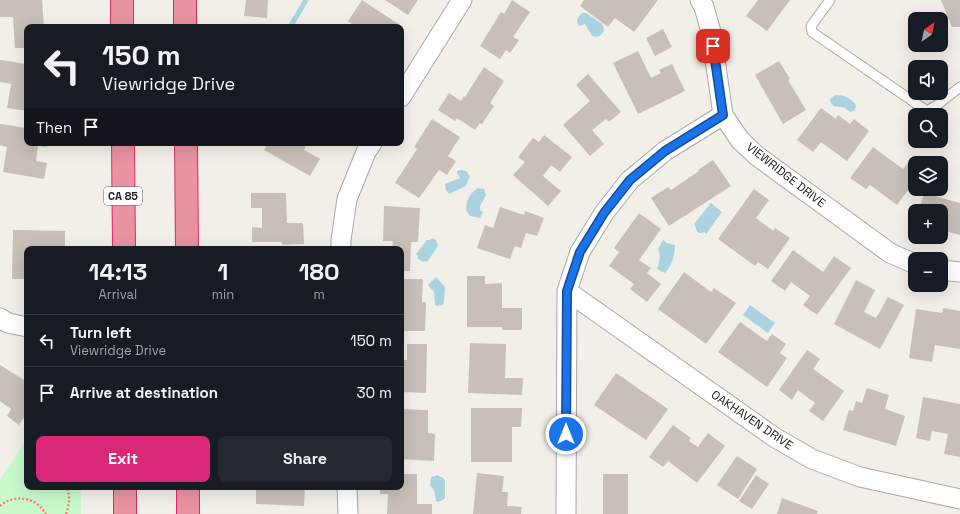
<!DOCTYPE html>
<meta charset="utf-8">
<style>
:root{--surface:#171b24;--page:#242831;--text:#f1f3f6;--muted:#9ea1a6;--line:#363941;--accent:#db2777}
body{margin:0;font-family:"Space Grotesk",sans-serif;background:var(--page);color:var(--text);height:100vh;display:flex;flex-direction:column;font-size:15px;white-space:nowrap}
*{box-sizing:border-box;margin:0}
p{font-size:13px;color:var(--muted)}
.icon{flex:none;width:22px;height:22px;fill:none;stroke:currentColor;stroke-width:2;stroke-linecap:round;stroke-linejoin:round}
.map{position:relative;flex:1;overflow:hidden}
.sheet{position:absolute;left:24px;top:246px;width:380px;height:244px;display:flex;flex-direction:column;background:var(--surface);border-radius:8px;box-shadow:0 4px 16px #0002}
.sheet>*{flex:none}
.guide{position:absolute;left:24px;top:24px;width:380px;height:122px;border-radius:8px;box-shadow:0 4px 16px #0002;background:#171b24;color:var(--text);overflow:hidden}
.needle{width:26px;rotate:33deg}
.fabs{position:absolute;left:908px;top:12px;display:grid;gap:8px}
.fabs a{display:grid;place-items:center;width:40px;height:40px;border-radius:8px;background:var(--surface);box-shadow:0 4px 16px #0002;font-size:20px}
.pin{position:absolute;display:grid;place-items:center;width:34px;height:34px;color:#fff;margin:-17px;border-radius:8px;box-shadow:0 2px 6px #0006}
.me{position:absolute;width:44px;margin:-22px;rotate:0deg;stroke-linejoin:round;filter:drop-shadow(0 0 3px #0008)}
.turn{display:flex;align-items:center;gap:14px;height:84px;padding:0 12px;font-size:18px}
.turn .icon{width:52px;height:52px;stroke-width:2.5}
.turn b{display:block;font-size:28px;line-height:34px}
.then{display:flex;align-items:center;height:38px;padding:0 12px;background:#0003;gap:8px;font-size:15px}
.eta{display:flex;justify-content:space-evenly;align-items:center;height:68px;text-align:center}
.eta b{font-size:24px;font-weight:800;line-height:28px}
.cta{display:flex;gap:8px;margin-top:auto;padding:8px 12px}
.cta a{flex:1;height:46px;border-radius:8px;background:var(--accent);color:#fff;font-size:16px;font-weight:800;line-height:46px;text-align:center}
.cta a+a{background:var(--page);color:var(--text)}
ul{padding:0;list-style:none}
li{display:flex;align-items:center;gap:12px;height:52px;padding:0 12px;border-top:1px solid var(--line)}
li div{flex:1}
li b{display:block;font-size:15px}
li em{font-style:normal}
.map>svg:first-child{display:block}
.park{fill:#c8facc}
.water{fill:#aad3df}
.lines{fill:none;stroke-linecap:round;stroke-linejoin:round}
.stream{stroke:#aad3df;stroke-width:5}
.building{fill:#c7bfb8}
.service-casing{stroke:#a9a9a9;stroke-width:11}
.minor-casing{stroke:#a9a9a9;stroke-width:21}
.motorway-casing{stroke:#dc2a67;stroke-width:24}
.path{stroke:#fa8072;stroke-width:2.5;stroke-dasharray:2 2;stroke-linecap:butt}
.service{stroke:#fff;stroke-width:9}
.minor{stroke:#fff;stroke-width:19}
.motorway{stroke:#e892a2;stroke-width:22}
.route-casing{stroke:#114b97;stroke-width:10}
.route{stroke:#1a73e8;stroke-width:7}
.labels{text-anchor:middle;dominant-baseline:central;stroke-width:3;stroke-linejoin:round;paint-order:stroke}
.shield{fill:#fff;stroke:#646464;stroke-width:1}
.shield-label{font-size:11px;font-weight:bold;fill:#222}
.street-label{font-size:12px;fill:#222;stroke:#fff}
</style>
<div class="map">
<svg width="960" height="514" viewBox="0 0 960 514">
<rect width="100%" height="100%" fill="#f2efe9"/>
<path class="park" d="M27 438V487H81V514H0V480Z"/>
<path class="water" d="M582 13H586L602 24C606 30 603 35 597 37L592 36 585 24 580 26C574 22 578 17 582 13Z
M835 95C845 95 850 98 856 105L855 110 851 112C848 111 847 109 845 108 839 105 836 110 830 102V99Z
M460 170 466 171 470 176 466 186 449 194 446 190 445 184 460 178 457 173V171Z
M478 188 484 189 486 195 480 206V210L483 212 480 218 470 216 466 210C466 200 470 193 478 188Z
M711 203 722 212 706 234 704 232C696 236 697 229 694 224Z
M433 238 436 240 438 246 427 262 425 261 423 262 418 259V256L416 254 427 240H430Z
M663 240 667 243 675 245C674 258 673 263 665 273L657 269C660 261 661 256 658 249Z
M436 277 445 287 444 301 443 305 438 306 435 305 434 292 428 285Z
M750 305 775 323 768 333 743 315Z
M438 475 440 477H442L445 480V498L441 501 437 502 436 501C435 494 435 490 430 485L431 477Z"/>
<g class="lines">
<path class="stream" d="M290 27 306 0"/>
</g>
<path class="building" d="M0 0H42L44 27H27V48H15L13 17H0Z
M246 0H268L267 18 244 16Z
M362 0 400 25 399 27H350L352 24 348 21Z
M385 0H418L408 15Z
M512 0 530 12 513 37 519 40 510 53 506 50 500 59 480 46 501 12 504 14Z
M584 0H658L634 32 615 18 608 27 580 6Z
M758 0H790L767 31 746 16Z
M941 0H960V27H952Z
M663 29 672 47 655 56 646 38Z
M638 51 651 78 661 73 659 70 672 64 685 91 638 114 613 63Z
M0 60 27 64V111L7 108 11 84 0 82Z
M779 61 790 79 788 80 806 110 783 124 755 75Z
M484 67 504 81 490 103 494 106 482 124 480 123 475 130 457 118 455 121 438 110 449 93 461 101 464 96 465 97Z
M588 74 621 112 609 122 606 119 592 130 604 144 590 156 563 125 590 101 576 85Z
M821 108 836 119 838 115 850 124 854 119 869 131 847 161 821 142 813 152 797 140Z
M432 119 460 137 448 156 456 161 447 175 439 170 419 198 395 183 417 149 414 147Z
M0 124 27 128V143H48L47 147 38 146 36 161 47 163 44 179 3 172 7 147 0 145Z
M544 135 572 157 560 172 551 165 543 176 561 191 548 206 513 175 525 162 518 157 533 138 539 142Z
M268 143H307L304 150 320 159 310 176 264 150Z
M873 147 903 169 912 158 919 163H915V181L897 205 870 185 866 189 850 178Z
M713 160 731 186 669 226 651 198 668 187 671 190 699 171 698 170Z
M754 189 769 200 756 218 773 231 775 228 790 238 768 269 758 262 755 266 718 239Z
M251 193H286L287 223H303L304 244 282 245V242H252V227L262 228V208H251Z
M924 193 960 203V235L941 230V211H919Z
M384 206 420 208 418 242H411L410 271H401V249H392L393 241H383Z
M500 207 524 215 525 211 544 218 537 236 526 233 521 248 515 246 510 259 477 248 485 225 493 228Z
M639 213 661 229 639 260 651 268 647 273 661 284 647 302 630 289 634 284 609 266 619 252 614 248Z
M13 230 65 231V249H27V279H12Z
M793 250 823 272 834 256 851 268 817 315 803 305 810 296 791 282 785 291 771 281Z
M684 272 711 292 714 288 736 303 706 344 658 309Z
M467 276H485V284L502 283V308H522V330H502V327H467Z
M401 279H423L422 302H426L425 331H401Z
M856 280 875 290 864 312 876 318 888 297 904 305 880 349 834 324Z
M943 308 960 311V349L935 345 932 362 909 358 916 309 942 313Z
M740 322 767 341 772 334 786 344 780 353 787 358 767 387 718 352Z
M470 343 506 344 505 378H523L522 395 468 393Z
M407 344H427L426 393 401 392V360H407Z
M807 350 820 359 813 369 844 391 823 421 809 411 815 403 798 390 792 400 779 390Z
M0 365 24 380 27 376V413L19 425 7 416 11 409 0 401Z
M616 373 668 409 646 440 594 405Z
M867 388 889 395 885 409 905 416 896 446 843 430 849 410 853 411 856 401 862 403Z
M923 397 960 404V457L944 454 948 434 932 431 930 441 916 438Z
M471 408H522L521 427H512V462H471Z
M401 409 428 410V433L435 434 434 461 401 459Z
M673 425 691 438 689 441 698 447 708 433 725 446 697 483 668 461 663 467 649 457Z
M737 456 757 469 738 499 717 485Z
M477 473 504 476 502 492H508L507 506 522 507 521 514H473Z
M401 474H417V504H432V514H387L388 494H380V487H401Z
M603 474H628V514H603Z
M756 475 769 484 752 509 739 501Z
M256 487H305L304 506 256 504Z
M782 498 818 511 817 514H777Z"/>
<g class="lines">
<g class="service-casing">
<path id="service" d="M830 0 811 26 812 32 927 111 937 105 960 87"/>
</g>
<g class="minor-casing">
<path id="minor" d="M700 0 704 7 711 32 723 115 740 140 757 156 890 253 915 264
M401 97 462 0
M341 249V240L347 199 366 152 372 143
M941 270 960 272
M567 291 774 437 812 459 860 477 960 499
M0 318 8 323 27 327
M347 487 348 514
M566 514 567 291 580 252 604 213 630 180 665 151 723 115"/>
</g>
<g class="motorway-casing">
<path id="motorway" d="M122 0V27
M185 0V27
M123 143 124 249
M186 143 187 249
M125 487V514
M188 487V514"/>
</g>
<path class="path" d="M0 506C10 497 26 496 37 504 41 507 43 510 46 514
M66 514C69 505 71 496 66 487"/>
<use href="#service" class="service"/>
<use href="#minor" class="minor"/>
<use href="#motorway" class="motorway"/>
</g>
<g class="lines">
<g class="route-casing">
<path id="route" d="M566 434 567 291 580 252 604 213 630 180 665 151 723 115 713 46"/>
</g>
<use href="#route" class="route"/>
</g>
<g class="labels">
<rect class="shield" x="104" y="187" width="38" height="18" rx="3"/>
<g class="shield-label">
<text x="123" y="196">CA 85</text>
</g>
<g class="street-label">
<text transform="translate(786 175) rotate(38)">VIEWRIDGE DRIVE</text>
<text transform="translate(752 420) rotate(34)">OAKHAVEN DRIVE</text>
</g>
</g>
</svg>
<div class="fabs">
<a><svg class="needle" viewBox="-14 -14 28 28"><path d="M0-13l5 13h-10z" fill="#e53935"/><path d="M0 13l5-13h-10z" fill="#9ea1a6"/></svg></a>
<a><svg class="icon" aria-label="sound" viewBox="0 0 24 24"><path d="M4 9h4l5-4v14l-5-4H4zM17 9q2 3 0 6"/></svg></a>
<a><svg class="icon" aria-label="search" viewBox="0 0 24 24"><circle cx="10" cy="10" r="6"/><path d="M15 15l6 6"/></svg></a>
<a><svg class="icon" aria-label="layers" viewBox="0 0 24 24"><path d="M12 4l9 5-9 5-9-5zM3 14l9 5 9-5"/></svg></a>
<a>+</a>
<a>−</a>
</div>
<div class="pin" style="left:713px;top:46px;background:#d93025"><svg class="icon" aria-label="arrive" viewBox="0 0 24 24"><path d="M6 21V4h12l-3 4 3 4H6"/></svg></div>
<svg class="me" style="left:566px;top:434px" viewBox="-20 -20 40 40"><circle r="17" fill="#1a73e8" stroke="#fff" stroke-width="3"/><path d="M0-11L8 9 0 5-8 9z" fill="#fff"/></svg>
<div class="guide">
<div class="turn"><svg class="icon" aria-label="left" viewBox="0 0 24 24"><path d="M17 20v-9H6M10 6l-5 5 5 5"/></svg><div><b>150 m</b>Viewridge Drive</div></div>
<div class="then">Then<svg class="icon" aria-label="arrive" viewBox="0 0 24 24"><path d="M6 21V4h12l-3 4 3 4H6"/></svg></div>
</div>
<section class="sheet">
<div class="eta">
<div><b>14:13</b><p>Arrival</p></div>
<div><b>1</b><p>min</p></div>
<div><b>180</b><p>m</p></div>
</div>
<ul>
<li><svg class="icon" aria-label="left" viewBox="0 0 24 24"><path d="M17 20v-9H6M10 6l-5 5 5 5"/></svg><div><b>Turn left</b><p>Viewridge Drive</p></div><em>150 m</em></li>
<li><svg class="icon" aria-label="arrive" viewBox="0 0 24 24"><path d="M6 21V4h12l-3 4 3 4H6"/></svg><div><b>Arrive at destination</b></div><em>30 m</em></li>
</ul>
<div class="cta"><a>Exit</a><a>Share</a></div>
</section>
</div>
